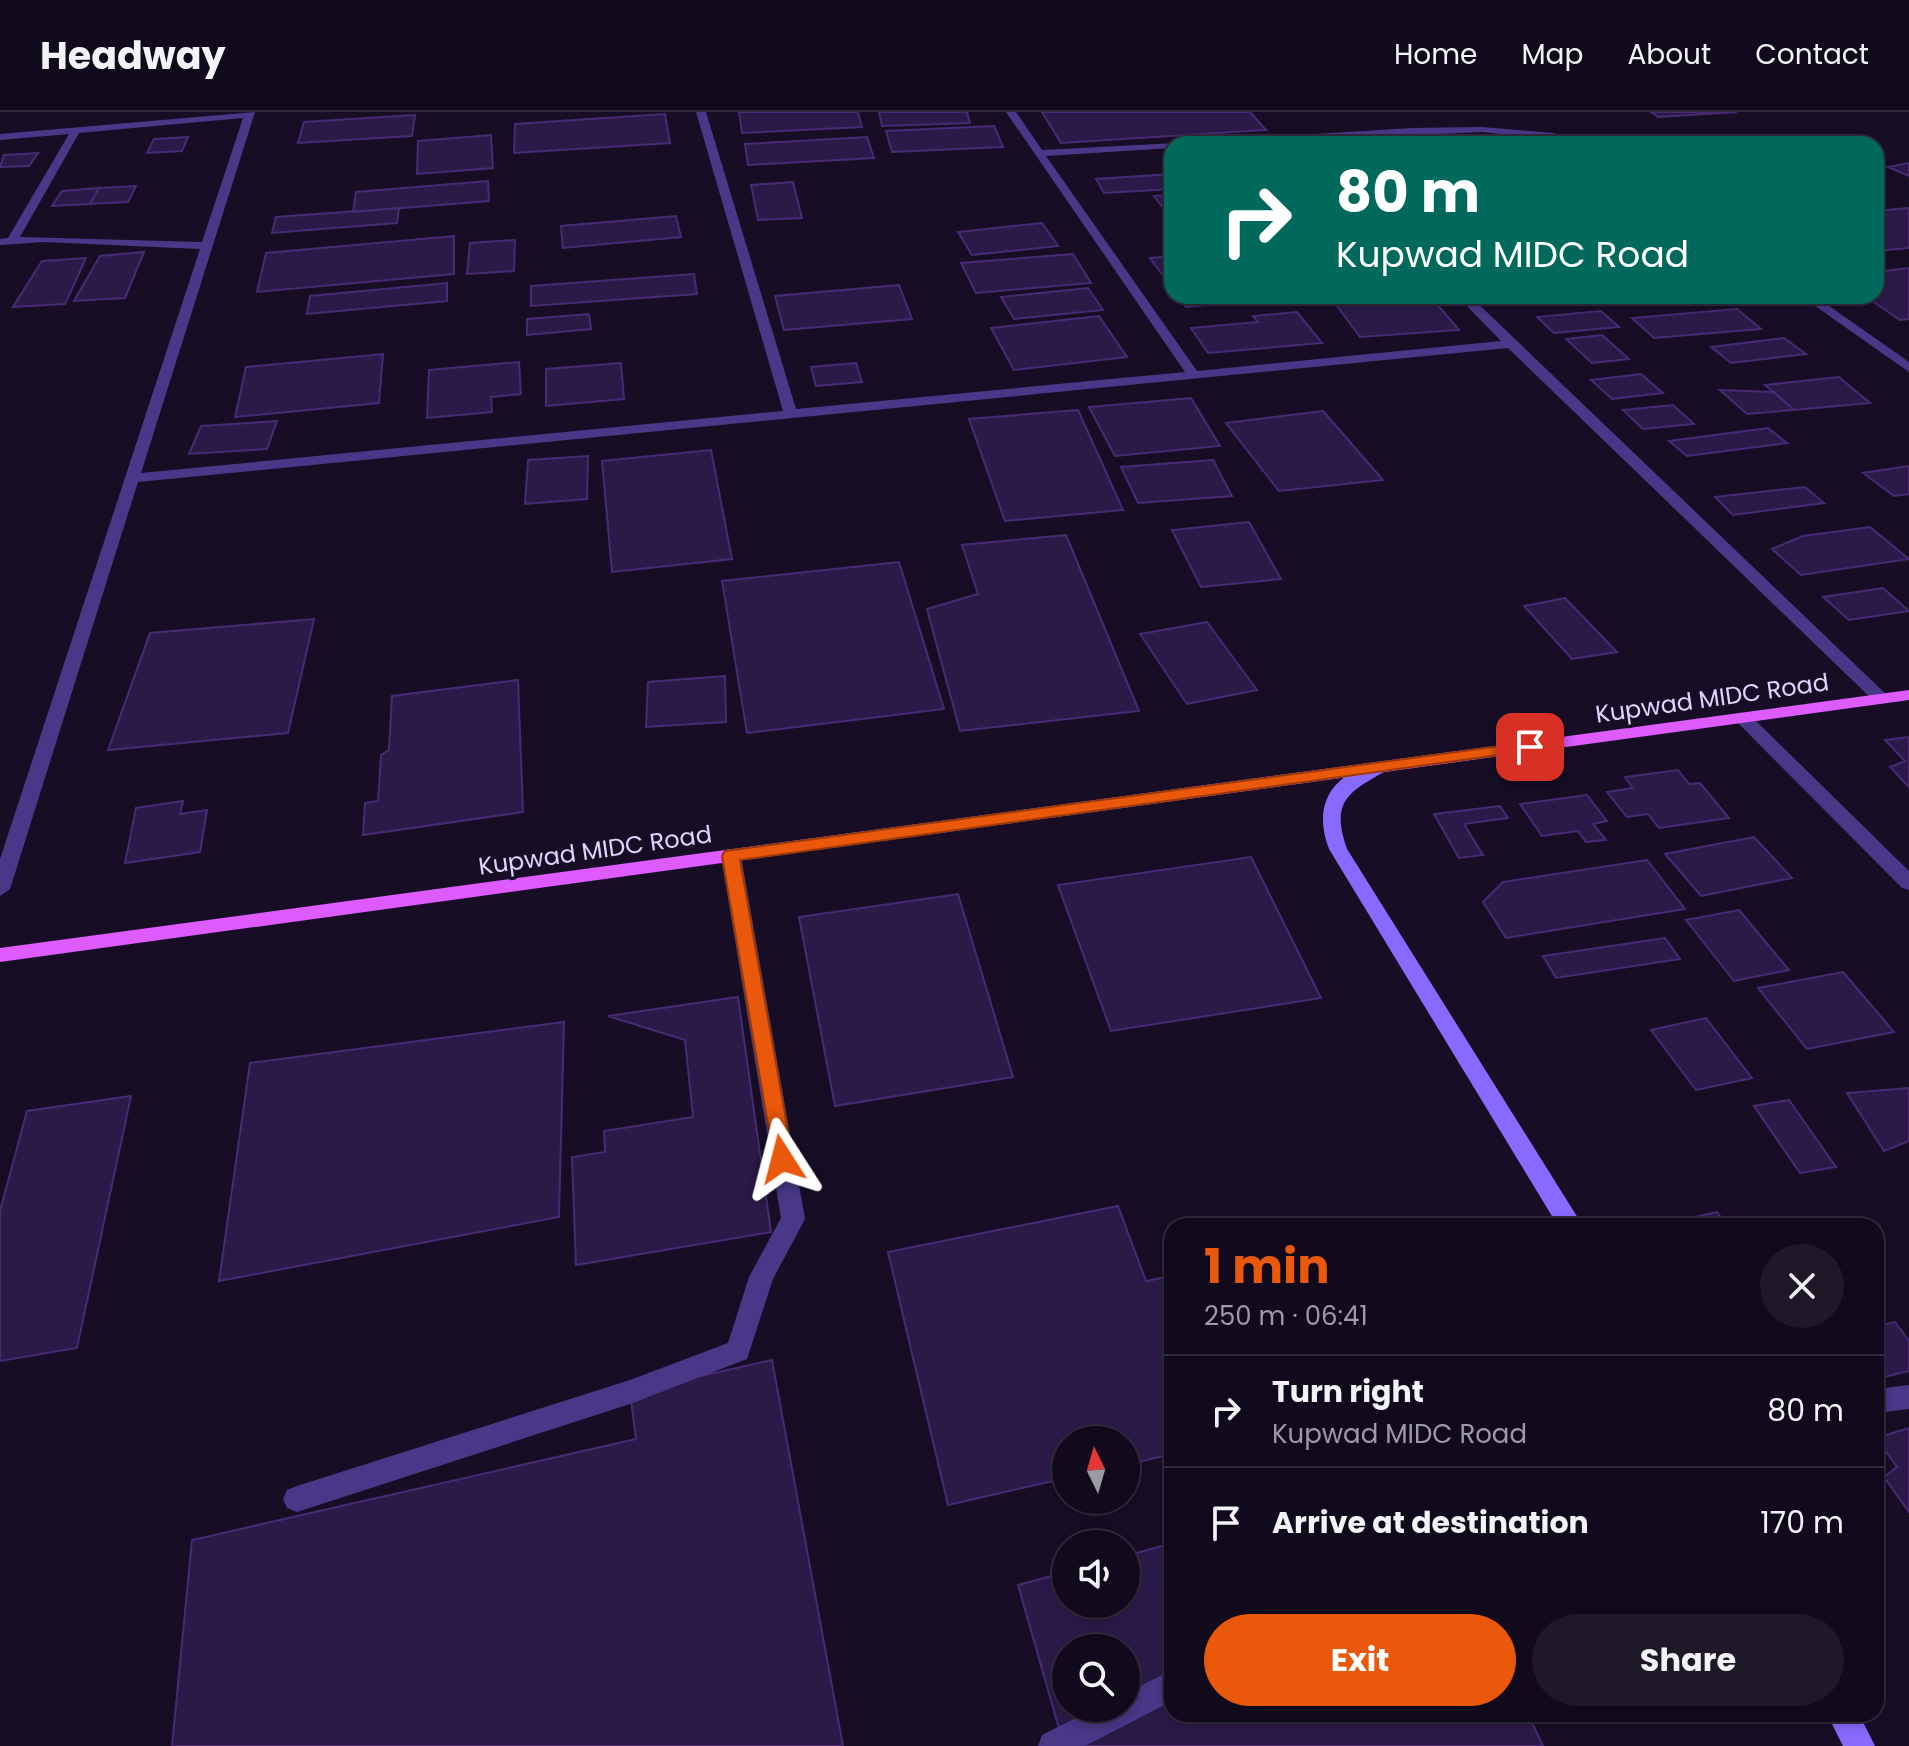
<!DOCTYPE html>
<meta charset="utf-8">
<style>
:root{--surface:#110a1c;--page:#1e1829;--text:#f1f3f6;--muted:#9c9aa3;--line:#302b3b;--accent:#ea580c}
body{margin:0;font-family:Poppins,sans-serif;background:var(--page);color:var(--text);height:100vh;display:flex;flex-direction:column;font-size:30px;white-space:nowrap}
*{box-sizing:border-box;margin:0}
p{font-size:26px;color:var(--muted)}
.icon{flex:none;width:44px;height:44px;fill:none;stroke:currentColor;stroke-width:2;stroke-linecap:round;stroke-linejoin:round}
.map{position:relative;flex:1;overflow:hidden}
.drawer{position:absolute;left:1164px;top:1106px;width:720px;height:504px;display:flex;flex-direction:column;background:var(--surface);border-radius:24px;box-shadow:0 4px 12px #0003,0 0 0 2px var(--line)}
.drawer>*{flex:none}
.hud{position:absolute;left:1164px;top:24px;width:720px;height:168px;border-radius:24px;box-shadow:0 4px 12px #0003,0 0 0 2px var(--line);background:#00695c;color:#fff;overflow:hidden}
.needle{width:52px;rotate:355deg}
.controls{position:absolute;left:1052px;top:1314px;display:grid;gap:16px}
.controls a{display:grid;place-items:center;width:88px;height:88px;border-radius:50%;background:var(--surface);box-shadow:0 4px 12px #0003,0 0 0 2px var(--line);font-size:40px}
.pin{position:absolute;display:grid;place-items:center;width:68px;height:68px;color:#fff;margin:-34px;border-radius:16px;box-shadow:0 4px 12px #0006}
.me{position:absolute;width:88px;margin:-44px;rotate:351deg;stroke-linejoin:round;filter:drop-shadow(0 0 6px #0008)}
.turn{display:flex;align-items:center;gap:28px;height:168px;padding:0 40px;font-size:36px}
.turn .icon{width:104px;height:104px;stroke-width:2.5}
.turn b{display:block;font-size:56px;line-height:68px}
.round{display:grid;place-items:center;flex:none;width:84px;height:84px;border-radius:42px;background:var(--page)}
.headline{display:flex;align-items:center;justify-content:space-between;height:136px;padding:0 40px}
h1{font-size:48px;font-weight:700;line-height:60px;color:var(--accent)}
.primary-button{display:flex;gap:16px;margin-top:auto;padding:16px 40px}
.primary-button a{flex:1;height:92px;border-radius:48px;background:var(--accent);color:#fff;font-size:32px;font-weight:700;line-height:92px;text-align:center}
.primary-button a+a{background:var(--page);color:var(--text)}
ul{padding:0;list-style:none}
li{display:flex;align-items:center;gap:24px;height:112px;padding:0 40px;border-top:2px solid var(--line)}
li div{flex:1}
li b{display:block;font-size:30px}
li em{font-style:normal}
header{display:flex;align-items:center;gap:48px;box-sizing:border-box;height:112px;padding:0 40px;background:var(--surface);border-bottom:2px solid var(--line)}
header strong{font-size:38px}
nav{display:flex;gap:44px;margin-inline-start:auto;font-size:28px}
.map>svg:first-child{display:block}
.building{fill:#2b1a48;stroke:#462b74;stroke-width:2;fill-rule:evenodd}
.lines{fill:none;stroke-linecap:round;stroke-linejoin:round}
.minor{fill:#483887;fill-rule:evenodd}
.secondary{fill:#876bff;fill-rule:evenodd}
.primary{fill:#dd5bff;fill-rule:evenodd}
.route{fill:#ea580c;stroke:#983908;stroke-width:2}
.labels{text-anchor:middle;dominant-baseline:central;stroke-width:7;stroke-linejoin:round;paint-order:stroke}
.street-label{font-size:24px;fill:#e0d4ff;stroke:#170e26}
</style>
<header>
<strong>Headway</strong>
<nav><a>Home</a><a>Map</a><a>About</a><a>Contact</a></nav>
</header>
<div class="map">
<svg width="1909" height="1634" viewBox="0 0 1909 1634">
<rect width="100%" height="100%" fill="#170e26"/>
<path class="building" d="M739 0H858L862 15 742 21Z
M879 0H967L970 11 882 14Z
M1042 0H1250L1266 18 1061 31Z
M1651 0H1737L1658 5Z
M665 2 670 31 514 41 515 12Z
M415 3 412 24 298 31 304 10Z
M994 14 1003 35 892 40 886 19Z
M491 23 493 56 417 62 418 29Z
M188 25 182 39 147 41 154 27Z
M867 25 874 46 748 53 745 32Z
M38 41 29 54 0 55 4 43Z
M1909 51V64L1888 55Z
M1172 62V77L1104 81 1096 67Z
M488 69 489 89 353 100 356 80Z
M793 70 802 106 758 108 751 73Z
M136 74 128 90 90 92 99 76Z
M99 76 90 92 52 94 62 79Z
M1172 83V101H1167L1154 84Z
M399 96 397 111 272 121 276 105Z
M1909 96V136L1876 139V99Z
M676 104 681 125 563 136 561 114Z
M1042 111 1058 134 972 143 958 120Z
M454 124V162L257 180 266 141Z
M515 128 514 159 467 162 470 131Z
M144 140 125 186 74 189 100 144Z
M1073 142 1091 171 976 181 961 151Z
M1172 144V176L1150 146Z
M86 146 65 192 13 195 42 149Z
M1909 156V207L1900 208 1865 184H1876V160Z
M694 162 697 182 531 194V174Z
M447 171V189L307 202 310 184Z
M899 173 912 207 784 218 775 184Z
M1088 176 1103 198 1014 207 1001 185Z
M1178 184H1299L1186 195Z
M1430 184 1459 218 1360 225 1334 190Z
M1737 197 1761 217 1654 226 1632 206Z
M1601 199 1619 215 1554 221 1537 205Z
M1297 200 1322 231 1208 241 1191 216 1258 210 1253 204Z
M589 202 591 217 527 223V207Z
M1099 204 1127 245 1014 258 991 216Z
M1602 223 1629 247 1592 251 1566 227Z
M1784 226 1806 242 1731 251 1711 235Z
M383 242 379 291 235 305 246 255Z
M519 250 521 282 491 285 492 300 427 306 429 258Z
M621 251 624 287 546 294V257Z
M856 251 862 270 816 274 811 255Z
M1641 262 1663 281 1612 287 1591 268Z
M1839 265 1870 291 1794 298 1765 273Z
M1720 278 1774 280 1794 298 1747 302Z
M1191 286 1220 334 1115 344 1089 295Z
M1673 293 1694 312 1643 317 1623 298Z
M1078 298 1123 398 1005 409 969 307Z
M1323 299 1383 368 1279 379 1226 311Z
M277 309 267 337 189 342 201 314Z
M1768 316 1787 331 1687 344 1669 329Z
M711 338 732 447 612 460 602 349Z
M588 344 587 387 525 392 528 348Z
M1213 348 1232 384 1138 391 1121 355Z
M1909 354V382L1894 384 1863 361Z
M1805 375 1824 391 1733 403 1715 385Z
M1249 410 1281 467 1201 475 1172 418Z
M1870 415 1909 447 1801 463 1772 437 1803 424Z
M1066 423 1139 599 960 619 927 497 978 482 962 433Z
M899 450 944 597 747 621 722 469Z
M1883 476 1909 499 1849 508 1823 485Z
M1565 486 1617 540 1572 547 1524 494Z
M314 507 288 621 108 638 150 521Z
M1207 510 1257 578 1187 592 1140 522Z
M725 564 726 610 646 615 648 570Z
M518 568 523 700 363 723 365 691 378 689 381 643 389 638 392 584Z
M1909 625V675L1890 655 1905 649 1885 628Z
M1678 658 1689 672 1700 671 1729 706 1659 716 1648 702 1627 705 1607 680 1633 676 1625 665Z
M1587 683 1607 709 1593 712 1606 728 1586 730 1578 719 1542 724 1520 692Z
M183 689 180 702 207 698 200 740 125 751 136 696Z
M1500 694 1508 706 1464 712 1483 743 1459 746 1434 702Z
M1754 725 1792 766 1701 784 1665 742Z
M1251 745 1321 886 1111 919 1058 773Z
M1647 748 1685 797 1506 826 1483 790 1503 770Z
M958 782 1013 965 835 994 799 805Z
M1739 798 1789 858 1734 869 1686 808Z
M1665 826 1680 847 1556 866 1543 844Z
M1843 860 1894 920 1807 937 1758 876Z
M738 885 771 1120 576 1153 572 1045 605 1040 604 1019 693 1005 685 928 608 904Z
M1706 906 1752 966 1696 978 1651 918Z
M564 910 559 1105 219 1169 250 951Z
M1909 976V1029L1884 1039 1847 981Z
M131 984 77 1236 0 1249V1099L27 999Z
M1789 988 1836 1055 1800 1061 1754 994Z
M1118 1094 1146 1169 1172 1164V1342L1126 1353V1328H1066V1366L948 1393 888 1140Z
M1717 1100 1727 1114H1670L1668 1111Z
M1895 1210 1909 1229V1259L1876 1267V1214Z
M772 1248 843 1634H172L192 1428 636 1327 630 1280Z
M1909 1316V1400L1884 1365 1897 1355 1876 1326Z
M1172 1431V1602H1528L1543 1634H1064L1018 1473 1066 1460V1492H1126V1444ZM1066 1536H1126V1596H1066Z"/>
<g class="lines">
<path class="minor" d="M255 0 141 361 783 299 696 0H706L796 297 1185 260 1006 0H1016L1042 38 1176 31 1172 36 1046 44 1197 259 1501 229 1457 184H1470L1891 587 1882 592 1876 591 1508 236 138 370 10 777 0 784V747L200 137 44 130 0 133V127L8 126 69 22 0 28V22ZM243 6 202 130 20 125 79 21Z
M1482 15 1553 21 1593 32 1482 20 1313 28 1316 32 1302 29 1194 32 1199 29 1412 16Z
M1801 184H1815L1909 250V260Z
M1743 601 1749 602 1909 759V778L1902 776 1737 610 1734 606Z
M731 737 741 744 805 1107 773 1167 747 1247 630 1292 297 1400 287 1396 283 1387 287 1378 297 1374 630 1268 728 1231 749 1165 781 1106 721 744Z
M1909 1273V1297L1876 1301V1277Z
M1172 1558V1589L1085 1634H1038L1042 1623 1096 1596H1126V1581Z"/>
<path class="secondary" d="M1378 650 1387 656 1384 660C1346 681 1331 691 1347 737L1583 1114H1558L1329 737C1312 692 1332 662 1378 650Z
M1827 1602H1859L1875 1634H1843Z"/>
<path class="primary" d="M1909 578V588L0 850V836Z"/>
</g>
<path class="route" d="M1530 630 1538 635 1535 638 740 748 793 1047 790 1053 782 1055 775 1053 722 744 725 739Z"/>
<g class="labels">
<g class="street-label">
<text transform="translate(1712 586) rotate(-8)">Kupwad MIDC Road</text>
<text transform="translate(595 738) rotate(-8)">Kupwad MIDC Road</text>
</g>
</g>
</svg>
<div class="controls">
<a><svg class="needle" viewBox="-14 -14 28 28"><path d="M0-13l5 13h-10z" fill="#e53935"/><path d="M0 13l5-13h-10z" fill="#9c9aa3"/></svg></a>
<a><svg class="icon" aria-label="sound" viewBox="0 0 24 24"><path d="M4 9h4l5-4v14l-5-4H4zM17 9q2 3 0 6"/></svg></a>
<a><svg class="icon" aria-label="search" viewBox="0 0 24 24"><circle cx="10" cy="10" r="6"/><path d="M15 15l6 6"/></svg></a>
</div>
<div class="pin" style="left:1530px;top:635px;background:#d93025"><svg class="icon" aria-label="arrive" viewBox="0 0 24 24"><path d="M6 21V4h12l-3 4 3 4H6"/></svg></div>
<svg class="me" style="left:782px;top:1047px" viewBox="-20 -20 40 40"><path d="M0-17L14 15 0 8-14 15z" fill="#ea580c" stroke="#fff" stroke-width="4"/></svg>
<div class="hud">
<div class="turn"><svg class="icon" aria-label="right" viewBox="0 0 24 24"><path d="M7 20v-9h11M14 6l5 5-5 5"/></svg><div><b>80 m</b>Kupwad MIDC Road</div></div>
</div>
<section class="drawer">
<div class="headline"><div><h1>1 min</h1><p>250 m · 06:41</p></div><a class="round"><svg class="icon" aria-label="close" viewBox="0 0 24 24"><path d="M6 6l12 12M18 6L6 18"/></svg></a></div>
<ul>
<li><svg class="icon" aria-label="right" viewBox="0 0 24 24"><path d="M7 20v-9h11M14 6l5 5-5 5"/></svg><div><b>Turn right</b><p>Kupwad MIDC Road</p></div><em>80 m</em></li>
<li><svg class="icon" aria-label="arrive" viewBox="0 0 24 24"><path d="M6 21V4h12l-3 4 3 4H6"/></svg><div><b>Arrive at destination</b></div><em>170 m</em></li>
</ul>
<div class="primary-button"><a>Exit</a><a>Share</a></div>
</section>
</div>
